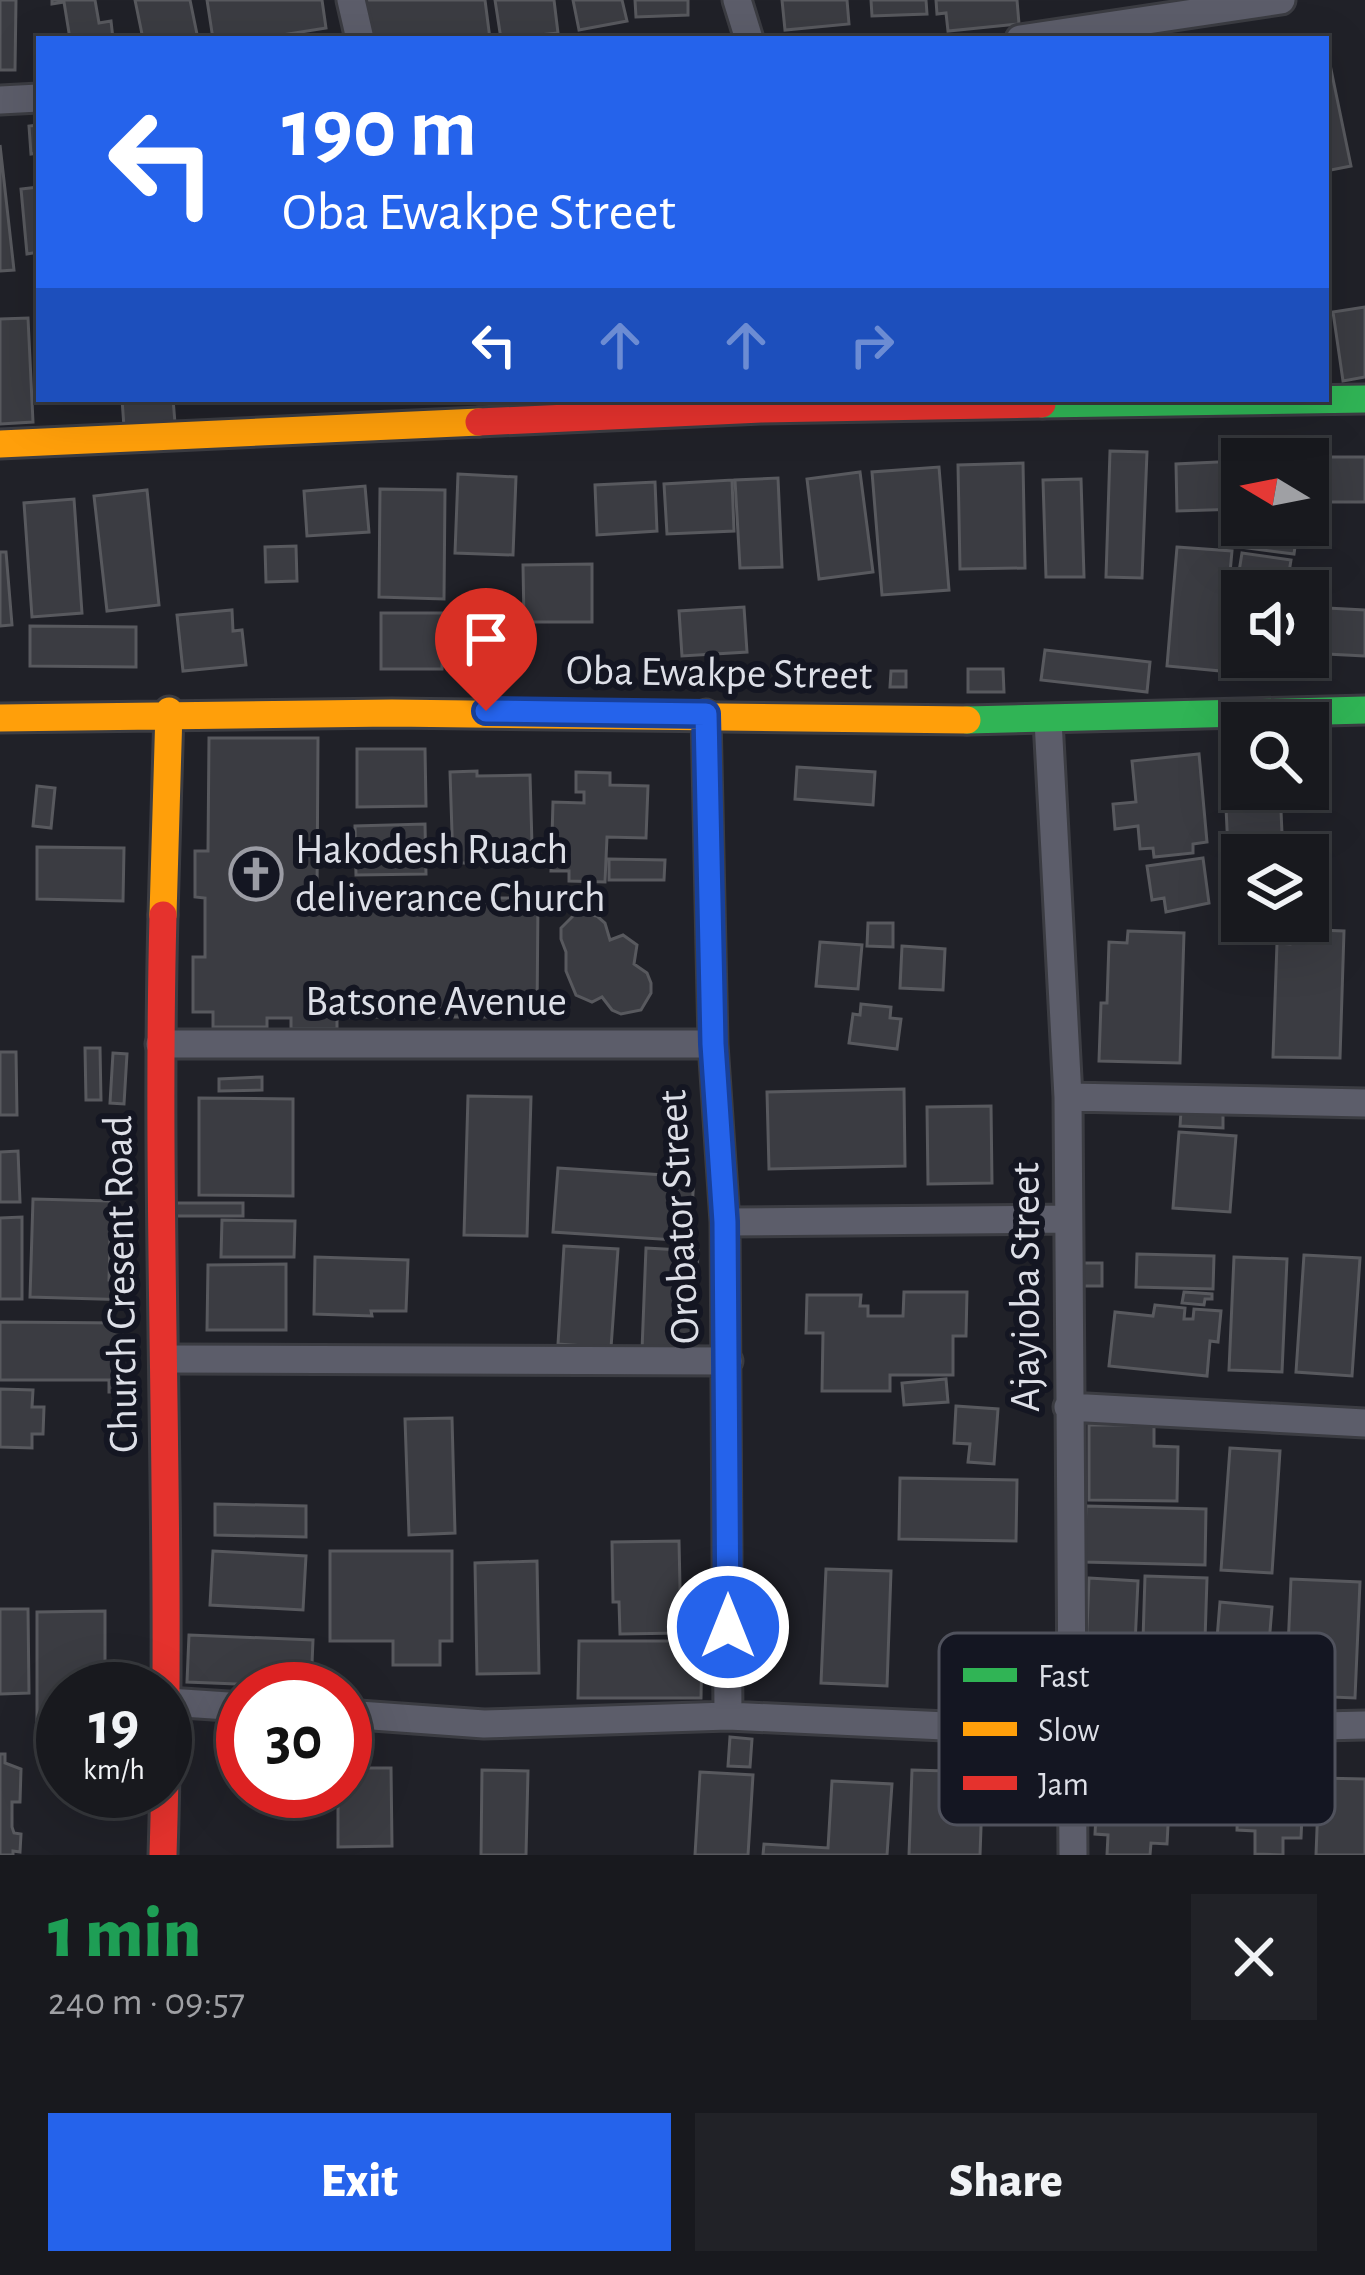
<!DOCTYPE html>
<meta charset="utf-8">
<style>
:root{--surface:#18191e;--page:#212227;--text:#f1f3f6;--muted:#9fa0a4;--line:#36383c;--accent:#2563eb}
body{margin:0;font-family:"Alegreya Sans",sans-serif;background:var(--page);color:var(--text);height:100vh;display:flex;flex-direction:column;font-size:45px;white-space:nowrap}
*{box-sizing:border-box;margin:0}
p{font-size:39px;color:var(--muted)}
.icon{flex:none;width:66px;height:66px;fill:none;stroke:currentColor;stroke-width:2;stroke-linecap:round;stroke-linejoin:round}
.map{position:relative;height:1855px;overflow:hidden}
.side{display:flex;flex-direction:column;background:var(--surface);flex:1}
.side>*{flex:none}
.guide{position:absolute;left:36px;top:36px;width:1293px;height:366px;border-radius:0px;box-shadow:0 12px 48px #0002,0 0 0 3px var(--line);background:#2563eb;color:#fff;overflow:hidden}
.needle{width:78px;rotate:280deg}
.buttons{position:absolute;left:1221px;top:438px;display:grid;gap:24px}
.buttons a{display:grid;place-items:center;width:108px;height:108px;border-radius:0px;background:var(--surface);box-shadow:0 12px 48px #0002,0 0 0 3px var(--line);font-size:60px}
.speed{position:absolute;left:36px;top:1662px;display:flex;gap:24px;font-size:60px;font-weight:700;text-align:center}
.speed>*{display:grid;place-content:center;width:156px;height:156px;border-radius:50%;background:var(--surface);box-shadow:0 12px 48px #0002,0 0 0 3px var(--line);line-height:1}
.speed small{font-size:30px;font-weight:400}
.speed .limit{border:18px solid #d22;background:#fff;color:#111}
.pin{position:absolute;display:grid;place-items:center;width:102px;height:102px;color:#fff;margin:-123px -51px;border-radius:50% 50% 50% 0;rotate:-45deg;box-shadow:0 0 12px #0007}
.pin .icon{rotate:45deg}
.me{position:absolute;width:132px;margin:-66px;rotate:0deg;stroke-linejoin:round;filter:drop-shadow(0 0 9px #0008)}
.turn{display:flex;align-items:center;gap:42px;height:252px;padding:0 48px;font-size:54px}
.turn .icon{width:156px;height:156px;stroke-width:2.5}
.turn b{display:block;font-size:84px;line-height:102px}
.lanes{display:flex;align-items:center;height:114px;padding:0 48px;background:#0003;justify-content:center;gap:60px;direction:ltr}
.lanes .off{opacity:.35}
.round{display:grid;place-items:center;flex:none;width:126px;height:126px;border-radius:0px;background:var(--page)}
.headline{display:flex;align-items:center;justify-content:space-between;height:204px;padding:0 48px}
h1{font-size:72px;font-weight:800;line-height:90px;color:#1e9e55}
.cta{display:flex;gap:24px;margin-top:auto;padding:24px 48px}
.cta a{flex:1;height:138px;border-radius:0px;background:var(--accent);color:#fff;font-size:48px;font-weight:800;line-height:138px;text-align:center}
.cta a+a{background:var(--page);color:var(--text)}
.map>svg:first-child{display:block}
.building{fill:#3b3c42;stroke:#58595e;stroke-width:3}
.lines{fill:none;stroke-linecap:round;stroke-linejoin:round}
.street-casing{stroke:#3b3c42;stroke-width:33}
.fast-casing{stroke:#3b3c42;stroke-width:33}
.slow-casing{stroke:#3b3c42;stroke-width:33}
.jam-casing{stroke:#3b3c42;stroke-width:33}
.street{stroke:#5c5d6a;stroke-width:27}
.fast{stroke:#30b455;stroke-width:27}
.slow{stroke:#ff9f0a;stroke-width:27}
.jam{stroke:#e5322d;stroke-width:27}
.route-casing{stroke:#184099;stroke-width:30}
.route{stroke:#2563eb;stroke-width:21}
.labels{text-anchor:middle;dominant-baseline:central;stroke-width:12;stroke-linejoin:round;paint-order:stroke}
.street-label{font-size:42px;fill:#dddfe7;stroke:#141622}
.poi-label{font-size:42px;fill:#dddfe7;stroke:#141622;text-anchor:start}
.key{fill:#141622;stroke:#50525d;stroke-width:3}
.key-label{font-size:33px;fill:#dddfe7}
</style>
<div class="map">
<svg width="1365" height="1855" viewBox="0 0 1365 1855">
<rect width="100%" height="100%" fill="#202128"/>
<path class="building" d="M0 0H16L15 70H0Z
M52 0H95L99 23 111 21 113 39H70L64 2 52 4Z
M135 0H190L198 39H143Z
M207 0H322L326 28 257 39H213Z
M364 0H485L490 39H368Z
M495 0H554L558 33 501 39Z
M573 0H622L627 21 579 30Z
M635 0H688V15L636 17Z
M782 0H847L849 24 785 30Z
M871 0H926L927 14 872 16Z
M936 0H1017L1019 24 948 31 946 13 937 14Z
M1327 50 1351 166 1326 171V51Z
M39 125V153L31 154 29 126Z
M0 145 14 270 0 271Z
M39 187V252L27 254 21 189Z
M1365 307V377L1343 381 1333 312Z
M28 318 33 422 0 424V319Z
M122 399H173L175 423 124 427Z
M1110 451 1147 452 1142 578 1106 577Z
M1318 457H1365V502H1318Z
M1238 461 1240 509 1177 511 1176 464Z
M1023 463 1025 568 960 569 958 465Z
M939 467 949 590 882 595 872 472Z
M860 472 873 572 819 579 807 479Z
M458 474 516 477 513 555 455 553Z
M778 478 782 567 740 568 735 480Z
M1081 479 1084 577H1046L1043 480Z
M732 480 734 531 667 534 664 484Z
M655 482 657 531 597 535 595 485Z
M365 486 369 532 307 536 304 491Z
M380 489 445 490 444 599 379 597Z
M147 490 159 605 107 611 94 496Z
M74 499 82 613 32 617 24 503Z
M1243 525H1298L1294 554 1240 547Z
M296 546 297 581 266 582 265 547Z
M1177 547 1232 551 1221 671 1167 666Z
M0 552H6L12 625 0 626Z
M1242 553 1291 560 1286 591 1236 590Z
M592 564V622H524L523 565Z
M744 607 747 652 682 656 679 611Z
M1308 607 1365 610V656L1308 653Z
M515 609V673H458V610Z
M232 610 233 631 242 630 246 665 183 671 177 615Z
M381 613H443L442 669H381Z
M1240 613 1242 657H1280V674L1240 675Z
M30 626 136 627V667L30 666Z
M1045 650 1150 662 1147 692 1041 680Z
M968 669H1003L1004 692H968Z
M891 671H906V687H890Z
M209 738H318L317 898H538L537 1017H337V1029H291V1018H267V1027H213V1012H193V957H205V898L195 897V851H208Z
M1242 742V789H1280L1283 855H1242V870L1229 871 1223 743Z
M357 749H425L426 806 357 807Z
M1199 754 1207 842 1193 844V853L1154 857 1153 848 1140 849 1138 826 1115 829 1113 804 1136 802 1132 761Z
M797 767 875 772 873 805 795 799Z
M477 771V776L530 775 532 845 479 847 480 863H453L450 772Z
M576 772 610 773V785L648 786 646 838 607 837 605 882 569 881V871H551L553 802 584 803V792H576Z
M37 786 55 788 51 828 33 826Z
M425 824 426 874 356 875 355 826Z
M37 847 124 848 123 901 37 899Z
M1203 858 1209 903 1166 912 1164 898 1152 900 1147 866Z
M609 859 665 860 664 880H609Z
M576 913 597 916 605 923 610 940 623 935 637 945 634 964 647 973 651 983V993L641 1010 621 1014 612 1010 602 997 592 1002 576 995 566 971V952L561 939V928Z
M868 923H893V947L867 946Z
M1291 929 1344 931 1340 1058 1273 1057 1277 943 1290 944Z
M1128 931 1184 933 1180 1063 1099 1061 1101 1003H1107L1109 942 1127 943Z
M820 942 862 945 858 989 816 986Z
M902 946 945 949 943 990 900 988Z
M861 1004 891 1007 890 1018 901 1019 897 1049 849 1043 853 1014 860 1015Z
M85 1048H100L101 1100H86Z
M0 1052H16L17 1115H0Z
M113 1053 127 1054 124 1104 110 1103Z
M262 1077V1090L219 1091V1079Z
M904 1089 905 1166 769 1169 767 1092Z
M468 1096 531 1097 527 1236 464 1235Z
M199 1098 293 1099V1196L199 1195Z
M991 1106 992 1183 928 1184 927 1107Z
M1181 1111 1223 1113V1128L1180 1126Z
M1179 1132 1236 1136 1230 1212 1173 1208Z
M18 1151 20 1202H0V1152Z
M558 1168 694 1177 690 1241 553 1232Z
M33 1199 111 1201 109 1280 134 1281 133 1300 30 1297Z
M170 1203H243V1216H170Z
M22 1217V1299H0V1218Z
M222 1220 295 1221 294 1257H221Z
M564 1246 618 1249 611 1348 558 1344Z
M646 1248 698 1251 694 1351 642 1350Z
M1137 1254 1214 1256 1213 1289 1136 1287Z
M1304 1255 1360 1258 1352 1376 1296 1372Z
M315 1257 408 1260 406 1311H371L372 1316 314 1314Z
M1234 1257 1287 1259 1282 1372 1229 1370Z
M1075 1263H1102V1286H1075Z
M286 1264V1330H207L208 1265Z
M904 1292H967L966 1336H953V1375H890V1391H822L823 1333H806L807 1295H861L860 1306H868V1316H903Z
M1184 1292 1212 1294V1299H1205L1204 1305 1182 1303Z
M1155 1305 1185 1308 1184 1319H1193L1194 1309 1221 1311 1218 1342 1210 1341 1207 1376 1109 1366 1115 1312 1153 1316Z
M0 1322 122 1323V1392H109V1380H0Z
M946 1379 948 1402 904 1405 902 1383Z
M0 1389 33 1390 32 1407H44L43 1434H32V1448L0 1447Z
M956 1406 998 1409 994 1464 968 1462 970 1444 954 1443Z
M452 1418 455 1533 409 1535 405 1419Z
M1089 1425H1154V1446L1178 1447 1177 1501 1089 1500Z
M1230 1448 1280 1451 1272 1573 1221 1570Z
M900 1478 1017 1480 1016 1541 899 1539Z
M215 1504 306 1506V1537L215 1535Z
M1086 1506 1206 1509 1205 1565 1084 1562Z
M679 1541 681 1633 620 1634 619 1602H613L612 1542Z
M213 1551 306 1556 303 1610 210 1605Z
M330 1551H452V1641H440V1665H393V1641H330Z
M537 1561 539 1673 477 1674 475 1563Z
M826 1569 891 1571 887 1686 821 1683Z
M1145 1576 1207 1578 1203 1702 1153 1701 1155 1640H1143Z
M1089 1578 1138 1581 1132 1708 1084 1706Z
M1291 1579 1360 1582 1355 1698 1286 1695Z
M1220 1602 1272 1607 1264 1705 1212 1700Z
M0 1609H28L29 1693 0 1694Z
M105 1611V1689H63V1741H37V1612Z
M189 1635 313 1640 311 1687 187 1682Z
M579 1641H702L701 1698H578Z
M730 1737 752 1739 750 1767 728 1766Z
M0 1754H5V1763L21 1769 20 1802H12V1827L14 1833 21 1834 20 1852 13 1851V1855H0Z
M345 1768H391L392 1846 338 1847V1791H345Z
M1257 1769 1284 1770 1283 1791 1303 1792 1301 1838H1283V1855L1255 1854V1831L1237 1830 1238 1790 1256 1791Z
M482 1770 528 1771 526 1855H481Z
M912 1770 983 1772 980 1855H909Z
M700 1772 753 1775 748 1855H695Z
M1319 1778 1365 1779V1855H1316Z
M832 1781 892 1784 887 1855H763L764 1844 828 1848Z
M1119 1784 1154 1786 1153 1806 1169 1807 1167 1844 1151 1843 1150 1855H1107L1108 1835 1095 1834 1097 1797 1118 1798Z"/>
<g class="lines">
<g class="street-casing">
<path id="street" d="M351 0 360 39
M737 0 749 39
M1020 39 1281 0
M0 100 39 98
M706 714 713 1044 725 1222 728 1716
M1048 720 1068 1097 1073 1855
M160 1044H713
M1068 1097 1365 1103
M725 1222 1067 1219
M165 1359 728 1361
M1068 1407 1365 1423
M168 1702 243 1707
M345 1714 484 1724 728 1716 1075 1732 1365 1725"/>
</g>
<g class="fast-casing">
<path id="fast" d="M1042 404 1365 399
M967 720 1365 710"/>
</g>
<g class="slow-casing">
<path id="slow" d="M0 444 479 422
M0 718 392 713 967 720
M163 915 169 711"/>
</g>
<g class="jam-casing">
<path id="jam" d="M479 422 761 409 1042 404
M163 1855C173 1542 155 1228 163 915"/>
</g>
<use href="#street" class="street"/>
<use href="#fast" class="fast"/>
<use href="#slow" class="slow"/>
<use href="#jam" class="jam"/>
</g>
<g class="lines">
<g class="route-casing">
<path id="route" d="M486 711 706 714 713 1044 725 1222 728 1627"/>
</g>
<use href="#route" class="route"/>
</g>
<defs>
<g id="church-ring" transform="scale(2.7)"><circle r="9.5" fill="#141622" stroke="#9b9ca4" stroke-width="1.5"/><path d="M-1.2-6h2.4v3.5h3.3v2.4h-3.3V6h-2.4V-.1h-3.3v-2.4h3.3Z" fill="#9b9ca4"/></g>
</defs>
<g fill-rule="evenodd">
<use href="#church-ring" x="256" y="874"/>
</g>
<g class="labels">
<g class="street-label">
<text transform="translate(719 673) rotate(1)">Oba Ewakpe Street</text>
<text x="436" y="1002">Batsone Avenue</text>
<text transform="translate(679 1217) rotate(-93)">Orobator Street</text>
<text transform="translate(121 1284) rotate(-91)">Church Cresent Road</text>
<text transform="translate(1026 1287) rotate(-90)">Ajayioba Street</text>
</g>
<g class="poi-label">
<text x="295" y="850">Hakodesh Ruach<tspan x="295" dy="48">deliverance Church</tspan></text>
</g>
</g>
<rect x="939" y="1633" width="396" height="192" rx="18" class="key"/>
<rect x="963" y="1668" width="54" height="14" fill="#30b455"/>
<rect x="963" y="1722" width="54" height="14" fill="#ff9f0a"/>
<rect x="963" y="1776" width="54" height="14" fill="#e5322d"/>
<g class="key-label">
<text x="1038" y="1687">Fast</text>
<text x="1038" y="1741">Slow</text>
<text x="1038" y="1795">Jam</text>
</g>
</svg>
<div class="buttons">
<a><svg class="needle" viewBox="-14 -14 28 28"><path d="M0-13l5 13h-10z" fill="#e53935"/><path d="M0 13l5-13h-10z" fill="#9fa0a4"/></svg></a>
<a><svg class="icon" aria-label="sound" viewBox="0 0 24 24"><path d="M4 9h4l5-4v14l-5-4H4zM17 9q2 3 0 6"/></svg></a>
<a><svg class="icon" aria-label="search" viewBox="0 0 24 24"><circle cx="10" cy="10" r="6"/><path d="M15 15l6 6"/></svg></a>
<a><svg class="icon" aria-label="layers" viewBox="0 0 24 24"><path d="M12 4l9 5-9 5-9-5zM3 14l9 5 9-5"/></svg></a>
</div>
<div class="speed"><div>19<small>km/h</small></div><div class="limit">30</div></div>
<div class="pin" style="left:486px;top:711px;background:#d93025"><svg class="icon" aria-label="arrive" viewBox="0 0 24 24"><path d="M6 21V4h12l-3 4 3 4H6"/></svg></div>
<svg class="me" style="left:728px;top:1627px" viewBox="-20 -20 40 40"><circle r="17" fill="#2563eb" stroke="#fff" stroke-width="3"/><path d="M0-11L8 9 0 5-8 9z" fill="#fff"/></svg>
<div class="guide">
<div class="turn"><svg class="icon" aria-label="left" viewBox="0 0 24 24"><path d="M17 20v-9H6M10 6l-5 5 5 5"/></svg><div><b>190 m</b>Oba Ewakpe Street</div></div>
<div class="lanes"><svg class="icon" aria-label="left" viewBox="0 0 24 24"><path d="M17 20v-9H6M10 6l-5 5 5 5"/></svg><svg class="icon off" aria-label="ahead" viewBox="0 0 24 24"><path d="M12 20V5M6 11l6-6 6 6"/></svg><svg class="icon off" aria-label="ahead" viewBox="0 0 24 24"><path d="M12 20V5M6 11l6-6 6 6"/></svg><svg class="icon off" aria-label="right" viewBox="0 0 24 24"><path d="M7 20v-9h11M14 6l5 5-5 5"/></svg></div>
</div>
</div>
<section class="side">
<div class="headline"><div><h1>1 min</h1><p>240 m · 09:57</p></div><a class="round"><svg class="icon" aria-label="close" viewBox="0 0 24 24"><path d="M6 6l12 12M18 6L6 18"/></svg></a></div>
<div class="cta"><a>Exit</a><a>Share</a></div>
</section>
